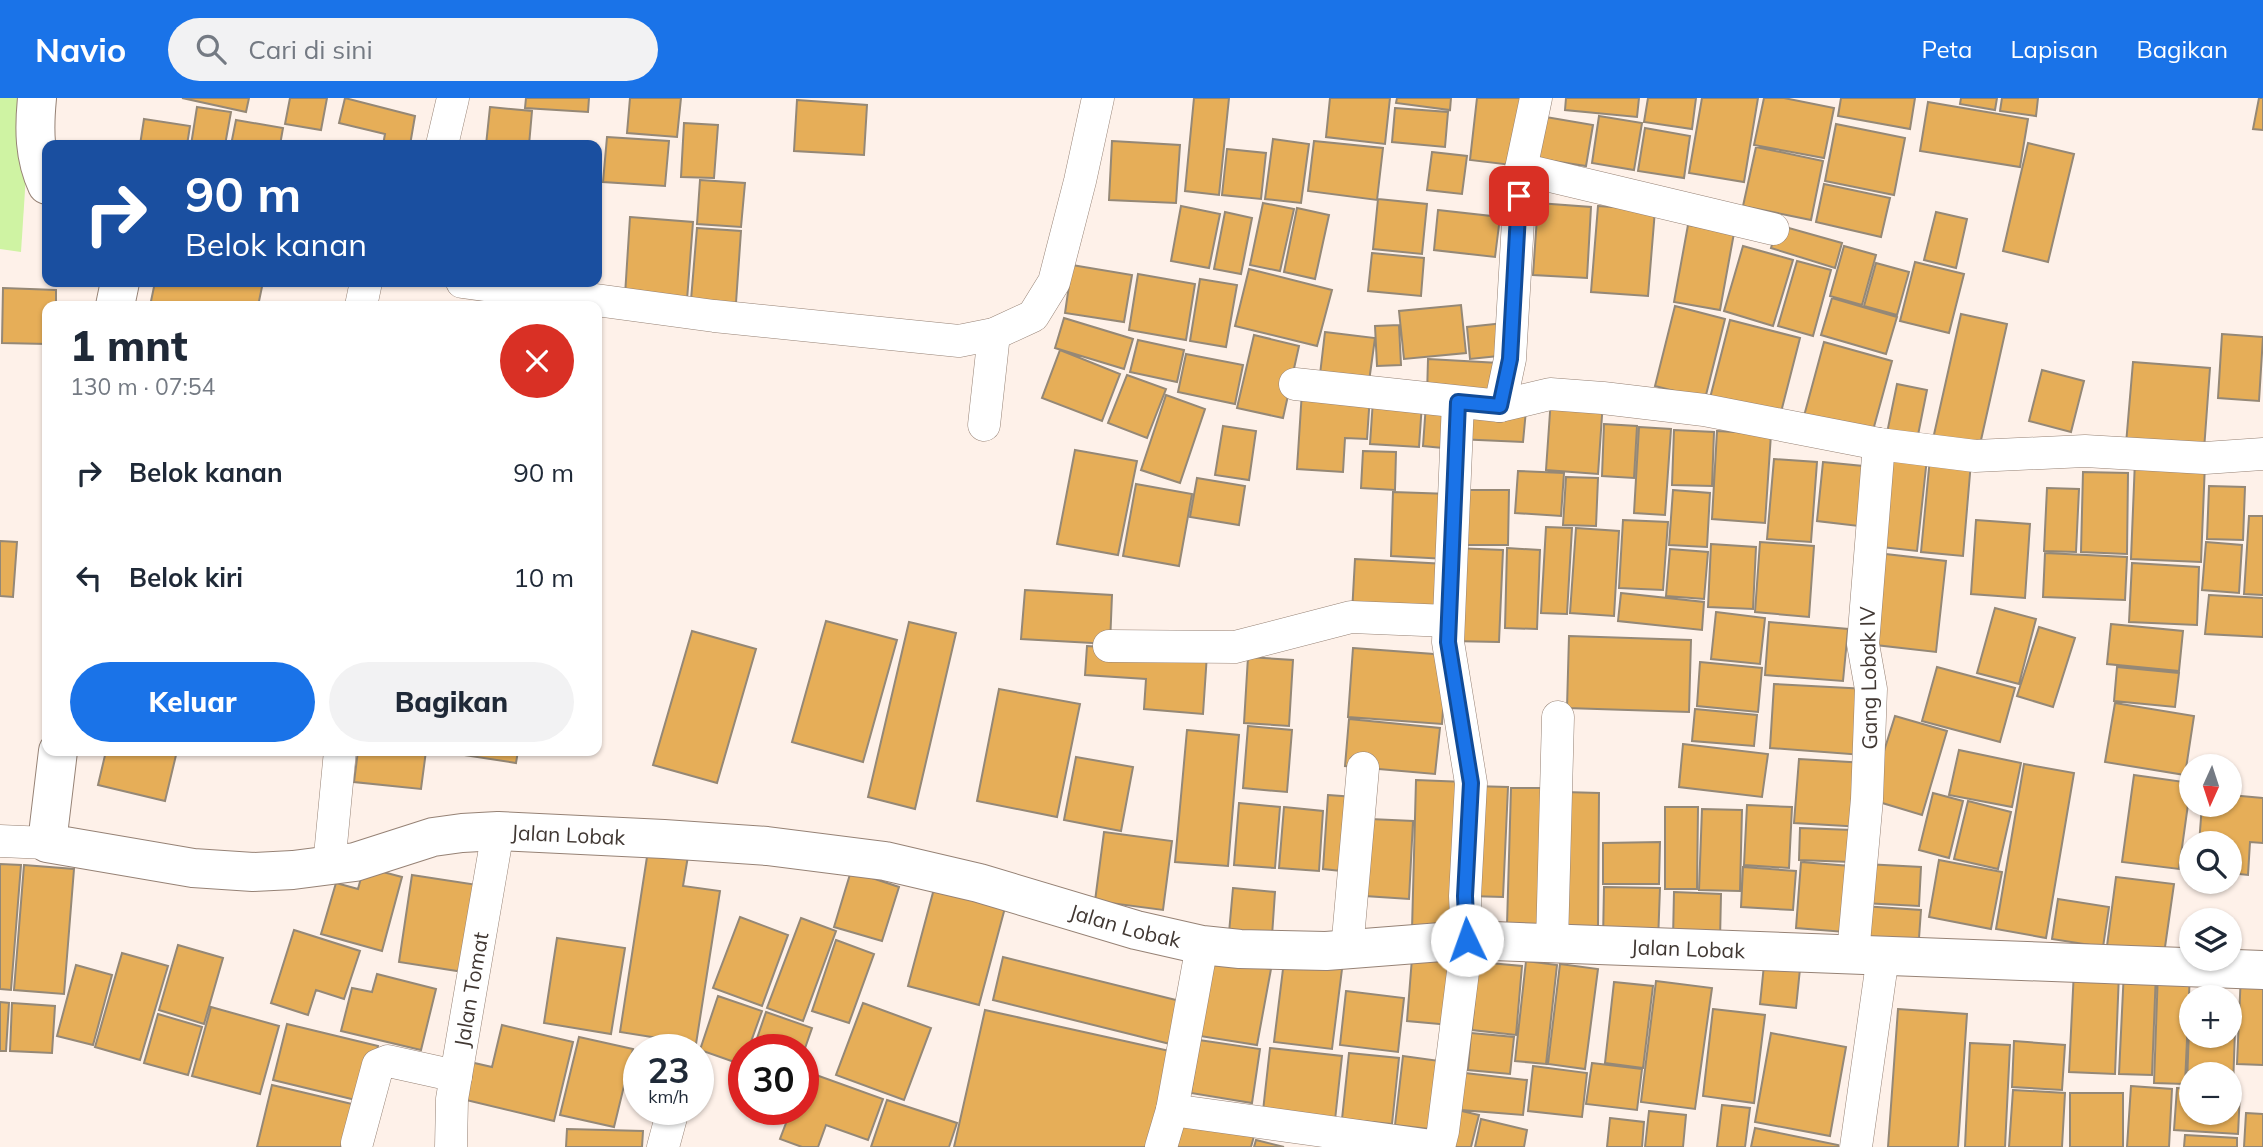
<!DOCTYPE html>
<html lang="id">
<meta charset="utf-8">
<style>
:root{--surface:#fff;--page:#f2f2f3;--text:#1f2937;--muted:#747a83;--accent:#1a73e8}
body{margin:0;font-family:Mulish,sans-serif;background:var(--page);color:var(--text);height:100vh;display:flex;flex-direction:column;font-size:26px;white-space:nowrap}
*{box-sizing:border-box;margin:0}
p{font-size:23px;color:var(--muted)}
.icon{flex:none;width:38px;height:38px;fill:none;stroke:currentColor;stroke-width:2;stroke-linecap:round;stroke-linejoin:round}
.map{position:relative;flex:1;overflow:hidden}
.panel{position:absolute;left:42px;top:203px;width:560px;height:455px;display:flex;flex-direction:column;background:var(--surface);border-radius:14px;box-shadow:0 2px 5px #0004}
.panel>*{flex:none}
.banner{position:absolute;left:42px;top:42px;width:560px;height:147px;border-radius:14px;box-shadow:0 2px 5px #0004;background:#1a4fa0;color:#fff;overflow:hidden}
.needle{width:46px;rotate:183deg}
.controls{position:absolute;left:2179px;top:656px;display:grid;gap:14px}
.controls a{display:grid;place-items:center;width:63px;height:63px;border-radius:50%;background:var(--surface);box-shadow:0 2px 5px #0004;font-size:35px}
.speed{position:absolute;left:623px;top:936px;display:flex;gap:14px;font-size:35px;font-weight:700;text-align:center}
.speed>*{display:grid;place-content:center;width:91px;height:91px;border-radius:50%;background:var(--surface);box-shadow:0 2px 5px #0004;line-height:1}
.speed small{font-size:18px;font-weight:400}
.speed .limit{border:10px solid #d22;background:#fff;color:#111}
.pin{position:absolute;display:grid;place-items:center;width:60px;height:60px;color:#fff;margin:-30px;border-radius:14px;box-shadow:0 4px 10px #0006}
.me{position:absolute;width:77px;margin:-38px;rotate:357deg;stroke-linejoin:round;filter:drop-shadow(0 0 5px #0008)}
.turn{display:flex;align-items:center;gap:24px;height:147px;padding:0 28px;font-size:32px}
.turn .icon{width:91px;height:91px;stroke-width:2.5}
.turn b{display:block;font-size:49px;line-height:60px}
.round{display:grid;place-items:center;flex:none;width:74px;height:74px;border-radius:37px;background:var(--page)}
.summary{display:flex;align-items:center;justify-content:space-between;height:119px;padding:0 28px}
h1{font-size:42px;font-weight:800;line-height:52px}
.action{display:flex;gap:14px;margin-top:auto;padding:14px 28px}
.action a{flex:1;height:80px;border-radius:42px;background:var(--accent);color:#fff;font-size:28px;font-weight:800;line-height:80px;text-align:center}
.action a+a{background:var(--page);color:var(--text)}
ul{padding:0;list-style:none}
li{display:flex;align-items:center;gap:21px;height:105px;padding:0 28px}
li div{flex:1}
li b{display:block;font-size:26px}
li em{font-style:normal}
header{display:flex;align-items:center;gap:42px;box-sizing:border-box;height:98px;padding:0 35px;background:var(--accent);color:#fff}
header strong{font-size:33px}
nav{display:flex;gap:38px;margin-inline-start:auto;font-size:24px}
.search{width:490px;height:63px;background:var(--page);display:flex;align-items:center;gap:18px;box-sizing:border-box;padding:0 24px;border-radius:38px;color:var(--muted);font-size:26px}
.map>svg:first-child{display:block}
.green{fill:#cff3a3}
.building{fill:#e6ae58;stroke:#958876;stroke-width:2}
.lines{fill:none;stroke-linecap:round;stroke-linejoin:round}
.street-casing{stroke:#968275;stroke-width:33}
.secondary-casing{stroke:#968275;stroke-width:40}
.street{stroke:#fff;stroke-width:32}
.secondary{stroke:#fff;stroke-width:38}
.route-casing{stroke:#114b97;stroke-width:18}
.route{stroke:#1a73e8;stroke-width:12}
.labels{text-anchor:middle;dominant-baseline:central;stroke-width:5;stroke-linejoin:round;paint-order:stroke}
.street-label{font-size:21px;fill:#413833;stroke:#fff}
</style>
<header>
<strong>Navio</strong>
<div class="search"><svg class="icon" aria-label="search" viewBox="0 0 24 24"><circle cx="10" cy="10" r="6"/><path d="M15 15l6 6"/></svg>Cari di sini</div>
<nav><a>Peta</a><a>Lapisan</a><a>Bagikan</a></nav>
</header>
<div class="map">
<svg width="2263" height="1049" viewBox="0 0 2263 1049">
<rect width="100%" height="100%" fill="#fef1e9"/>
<path class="green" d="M0 0H31L21 154 0 151Z"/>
<path class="building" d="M182 0H249L246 14Z
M290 0H327L321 32 285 26Z
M345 0 415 18 410 47H383L385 36 339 25Z
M526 0H589L588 14 525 10Z
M630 0H681L677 39 627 35Z
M1194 0H1229L1219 97 1185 93Z
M1330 0H1390L1385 46 1326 39Z
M1397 0H1451L1450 12 1396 5Z
M1477 0H1527L1520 68 1470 62Z
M1566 0H1639L1637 19 1565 12Z
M1648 0H1696L1692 31 1644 24Z
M1702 0H1758L1744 84 1689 75Z
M1764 0H1784L1834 10 1824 60 1754 47Z
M1841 0H1915L1910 31 1838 18Z
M1961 0H1997L1995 12 1960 6Z
M2002 0H2038L2036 18 2000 13Z
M2259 0H2263V32L2253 31Z
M797 2 867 7 864 57 794 53Z
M1928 4 2028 21 2020 69 1920 53Z
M197 9 231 14 225 47H191Z
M490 9 532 13 529 47H486Z
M1395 10 1448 14 1445 49 1392 44Z
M1540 18 1593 27 1586 68 1533 60Z
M1599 18 1642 25 1634 72 1592 65Z
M144 21 190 28 187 47H140Z
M236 22 283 30 280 47H231Z
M684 25 718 27 714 80 681 79Z
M1836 26 1905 40 1894 97 1825 83Z
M1645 30 1690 38 1684 80 1638 73Z
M607 39 669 43 665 88 603 84Z
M1273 41 1309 46 1301 105 1265 101Z
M1112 43 1180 47 1176 105 1109 102Z
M1314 43 1383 50 1377 102 1308 93Z
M2028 45 2074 56 2048 164 2003 153Z
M1756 49 1823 63 1811 122 1743 108Z
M1227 51 1266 55 1261 101 1222 97Z
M1432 54 1467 58 1462 96 1427 92Z
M597 64H601L599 122H597Z
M700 82 745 85 741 129 697 126Z
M1824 86 1890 100 1881 139 1816 124Z
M1378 101 1427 106 1422 156 1373 151Z
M1263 105 1294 111 1280 173 1250 167Z
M1538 105 1591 109 1587 180 1533 177Z
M1181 108 1220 116 1209 170 1171 163Z
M1598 108 1655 112 1648 198 1591 194Z
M1297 110 1329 117 1315 181 1284 174Z
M1438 112 1500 119 1495 159 1434 152Z
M1225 114 1252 120 1241 176 1214 171Z
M1936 114 1967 121 1956 170 1924 162Z
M630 119 693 124 687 202 625 197Z
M1688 127 1734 135 1720 212 1674 204Z
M1778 127 1842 145 1835 170 1771 150Z
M697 130 741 133 736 205 691 202Z
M1743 148 1793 162 1773 228 1724 213Z
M1844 148 1876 157 1862 207 1830 198Z
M1372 155 1424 160 1421 198 1368 193Z
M1797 163 1831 172 1813 238 1778 228Z
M1915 164 1964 176 1949 235 1900 223Z
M1876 165 1909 174 1897 217 1864 208Z
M1072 167 1132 177 1124 224 1065 215Z
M1249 171 1332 192 1317 248 1235 228Z
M1138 176 1195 186 1186 242 1129 232Z
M1200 181 1237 187 1226 249 1190 243Z
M155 184H263L258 208H150Z
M3 190 56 192V208H47V246L2 245Z
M1832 200 1897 219 1886 256 1821 237Z
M1461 207 1466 255 1404 261 1399 213Z
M1675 208 1725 221 1705 301 1655 288Z
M1961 216 2007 226 1979 351 1933 341Z
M1064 220 1133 241 1124 271 1055 250Z
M1730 222 1800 240 1780 318 1710 300Z
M1504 225 1508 257 1470 261 1467 229Z
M1399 227 1401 267 1377 268 1375 228Z
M1325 234 1375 240 1368 291 1319 285Z
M2222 236 2263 239 2259 303 2218 300Z
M1254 237 1299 248 1283 320 1237 310Z
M1138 242 1184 252 1177 284 1130 274Z
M1824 244 1892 263 1872 336 1804 318Z
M1060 252 1120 276 1102 323 1042 300Z
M1186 256 1243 267 1235 306 1178 294Z
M1428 261 1499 265 1497 303 1427 298Z
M2133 264 2210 270 2204 352 2126 346Z
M2042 272 2084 283 2071 334 2029 323Z
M1127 277 1166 291 1147 340 1108 325Z
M1897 286 1927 292 1916 347 1886 340Z
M1302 293 1370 297 1367 341 1345 340 1343 374 1297 371Z
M1166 297 1205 311 1180 385 1141 372Z
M1551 300 1603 303 1598 376 1546 372Z
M1373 302 1422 305 1419 349 1370 346Z
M1426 306 1456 309 1453 351 1423 348Z
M1459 308 1526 312 1523 344 1457 341Z
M1604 326 1637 328 1634 380 1602 378Z
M1223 328 1256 333 1249 382 1215 377Z
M1639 329 1671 331 1665 417 1634 415Z
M1674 332 1714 334 1712 388 1672 387Z
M1717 333 1771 336 1765 425 1712 421Z
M1075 352 1137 363 1118 457 1057 446Z
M1363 353 1396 354 1395 392 1361 390Z
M1883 356 1927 360 1917 453 1873 448Z
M1930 360 1971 364 1963 458 1921 454Z
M1774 361 1817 364 1811 444 1767 441Z
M2135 362 2205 365 2201 464 2131 461Z
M1823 364 1873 369 1867 429 1817 423Z
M1518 373 1564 375 1561 418 1515 415Z
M2083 374 2128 375 2127 456 2081 454Z
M1566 379 1598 380 1596 428 1563 427Z
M1197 380 1245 388 1239 427 1190 419Z
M1136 386 1192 396 1179 468 1123 458Z
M2209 388 2245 389 2243 442 2207 441Z
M2047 390 2079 391 2076 454 2044 453Z
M1454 392H1509L1508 447H1454Z
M1673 392 1710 395 1707 449 1669 447Z
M1393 394 1450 396 1447 461 1391 458Z
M2249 418H2263V497L2244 496Z
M1623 422 1668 424 1663 492 1619 490Z
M1976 422 2030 426 2025 500 1971 496Z
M1546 429 1572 430 1567 516 1541 515Z
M1576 430 1619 433 1614 518 1570 515Z
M0 443 17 444 13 499 0 498Z
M1760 444 1814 448 1809 519 1755 514Z
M2206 444 2242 447 2239 495 2202 492Z
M1711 446 1756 449 1753 511 1708 509Z
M1454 450 1503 452 1499 544 1451 543Z
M1507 450 1540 452 1537 531 1505 530Z
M1670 451 1708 454 1704 501 1666 498Z
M1877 455 1946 463 1936 554 1867 546Z
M2045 455 2127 459 2125 502 2043 499Z
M1355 461 1446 466 1443 520 1352 515Z
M2132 465 2199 469 2197 527 2129 524Z
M1025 492 1112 497 1110 546 1021 541Z
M1621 495 1704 504 1702 532 1618 523Z
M2209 497 2263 500V539L2205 536Z
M1995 510 2036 521 2019 586 1977 575Z
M1716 514 1765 520 1760 566 1711 561Z
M826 523 897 542 863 664 792 644Z
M909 524 956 535 915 711 868 699Z
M1769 524 1848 531 1843 583 1765 577Z
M2111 526 2183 533 2179 573 2107 566Z
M2039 529 2075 540 2053 609 2017 598Z
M692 533 756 551 717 685 653 667Z
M1569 538 1691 542 1689 614 1567 610Z
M1087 548 1207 556 1203 616 1144 611 1146 581 1085 577Z
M1353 550 1447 557 1442 626 1348 619Z
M1248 559 1293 562 1289 628 1244 625Z
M1700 564 1762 570 1758 614 1697 608Z
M1937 569 2015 590 2000 644 1922 623Z
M2117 569 2179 575 2175 609 2114 603Z
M1774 586 1867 591 1863 657 1770 650Z
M999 591 1080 606 1057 719 977 703Z
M2115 605 2194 618 2185 677 2105 664Z
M1695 611 1757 617 1754 648 1692 643Z
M1895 618 1947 633 1922 717 1869 701Z
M1349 621 1440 630 1435 676 1345 668Z
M1248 628 1292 632 1287 694 1243 690Z
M1187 632 1239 637 1228 768 1175 764Z
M1683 646 1768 656 1762 699 1679 689Z
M1959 652 2021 665 2012 709 1949 697Z
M106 653H177L165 703 98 687Z
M358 653H426L421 691 354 684Z
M438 653H518L516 665Z
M1076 659 1133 669 1121 733 1064 722Z
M1799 661 1866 665 1863 729 1794 725Z
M2024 666 2074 675 2046 840 1996 831Z
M2134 677 2191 685 2179 771 2122 764Z
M1416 682 1465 684 1461 834 1412 832Z
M1472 688 1508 689 1503 799 1469 798Z
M1511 690H1548L1544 829 1507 827Z
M1564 694 1599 695 1598 828H1563Z
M1933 695 1963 703 1949 760 1919 752Z
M1328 697 1355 699 1350 774 1323 771Z
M2230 697 2263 700V745L2250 744 2248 777 2230 775V746H2199L2202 707H2230Z
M1968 703 2011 714 1998 771 1954 761Z
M1239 705 1280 709 1275 770 1234 767Z
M1747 707 1792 709 1789 770 1744 767Z
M1284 709 1323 713 1319 773 1279 770Z
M1665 709H1698L1697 791H1665Z
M1702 711 1742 712 1740 793 1699 792Z
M1370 721 1413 723 1409 801 1365 798Z
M1800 730 1852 732 1851 764 1799 762Z
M1104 734 1172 743 1163 812 1095 803Z
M1660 744 1659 786H1603V745Z
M649 746 689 752 683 788 720 793 696 946 620 934Z
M1939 762 2002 774 1991 831 1929 819Z
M1801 764 1850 768 1845 834 1796 830Z
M0 766 21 767 11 892 0 891Z
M1865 766 1921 769 1919 808 1863 805Z
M24 767 74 771 64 896 14 892Z
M364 769 402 779 382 853 321 836 336 785 358 791Z
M1743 769 1796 773 1793 812 1741 809Z
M851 773 899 789 882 843 834 829Z
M412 777 484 788 470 875 399 864Z
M2116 779 2174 786 2164 856 2107 848Z
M935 787 1006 806 979 907 908 888Z
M1604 789 1660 790 1658 844 1603 842Z
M1233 790 1275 794 1272 838 1229 835Z
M1674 794 1721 796 1720 842 1673 841Z
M2058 801 2109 809 2103 849 2052 841Z
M1862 808 1921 812 1918 854 1859 850Z
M740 819 788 837 762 908 713 890Z
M801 820 836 833 803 923 767 910Z
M294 832 360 853 344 901 316 892 308 917 271 905Z
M557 840 625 850 611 936 544 925Z
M836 842 874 856 849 925 812 913Z
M178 847 223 860 204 926 159 912Z
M122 855 168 868 140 962 95 949Z
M1285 855 1343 863 1332 951 1274 944Z
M1765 857 1801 861 1796 910 1760 906Z
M1003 859 1188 905 1178 948 993 902Z
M1412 860 1456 864 1450 927 1407 923Z
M1213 861 1271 871 1257 947 1200 938Z
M1526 863 1557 867 1546 966 1515 963Z
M1478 864 1522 868 1516 937 1472 932Z
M1560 866 1598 871 1585 971 1548 966Z
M76 867 112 877 93 947 57 938Z
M2074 872 2119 875 2115 976 2069 974Z
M2124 872 2156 874 2152 977 2119 976Z
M2158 873 2190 875 2185 986 2154 985Z
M2241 875 2263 876V967L2237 966Z
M377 876 436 891 421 952 341 933 352 890 372 894Z
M1656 883 1712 890 1695 1011 1641 1004Z
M1614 884 1653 888 1643 970 1605 965Z
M1346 893 1404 900 1398 954 1340 947Z
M718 898 762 913 748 952H744L743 967 700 952Z
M2190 901 2191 938H2230V903L2236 904 2233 989H2230V976H2191V987H2187Z
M0 904 9 905 6 953H0Z
M12 905 55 908 52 955 10 953Z
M863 905 931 930 904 1002 836 977Z
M211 909 279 928 260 996 192 978Z
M1713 911 1765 917 1754 1005 1703 998Z
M1898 911 1967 916 1958 1049H1888Z
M985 912 1174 954 1152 1049H954Z
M766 914 812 930 803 956V952H753Z
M158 916 202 929 188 977 144 965Z
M287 926 378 948 364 1004 273 982Z
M502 927 573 944 554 1023 462 1001 470 964 492 969Z
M1471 935 1514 939 1510 976 1468 972Z
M1771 935 1846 949 1830 1038 1755 1024Z
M579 939 633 951 614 1029 560 1017Z
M1199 942 1260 951 1252 1005 1191 995Z
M2014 943 2065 947 2062 992 2012 989Z
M1970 945 2010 947 2005 1049H1965Z
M1270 950 1342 958 1335 1022 1263 1013Z
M1349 955 1399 960 1392 1026 1342 1021Z
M1403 958 1447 964 1438 1032 1395 1027Z
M1592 965 1642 971 1637 1012 1586 1006Z
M1533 968 1587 975 1582 1019 1528 1013Z
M805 973 883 1001 868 1042 826 1027 818 1049H802L780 1041 791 1012H803Z
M1465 975 1527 982 1523 1017 1461 1012Z
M272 987 352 1006 341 1049H257Z
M2131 988 2172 991 2169 1049H2127Z
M2177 990 2191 991V1015H2230V993L2240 994 2238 1036 2174 1032Z
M2013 992 2065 995 2062 1049H2009Z
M2070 995H2123V1049H2070Z
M887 1002 957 1025 949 1049H871Z
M1722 1007 1750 1010 1745 1049H1717Z
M1453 1011 1479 1017 1471 1049H1444Z
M1649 1013 1686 1017 1683 1049H1645Z
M2246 1015 2263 1016V1049H2244Z
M1178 1019 1254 1038 1251 1049H1171Z
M1610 1020 1644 1024 1642 1049H1607Z
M1481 1021 1527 1032 1524 1049H1475Z
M1755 1030 1838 1047V1049H1751Z
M567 1031 643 1033 642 1049H566Z
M2185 1037 2237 1040V1049H2184Z
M1256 1042 1284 1049H1254Z"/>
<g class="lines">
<g class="street-casing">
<g id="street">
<path d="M442 47 453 0"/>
<path d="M1521 71 1773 131"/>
<path d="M462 184 714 218 959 243 994 236 1033 218 1054 184 1080 83 1098 0"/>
<path d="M361 208 366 184"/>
<path d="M1295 286 1500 308 1550 296 1603 300 1704 312 1879 346 1975 358 2085 353 2205 360 2263 356"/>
<path d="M1500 308 1510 261 1521 71 1536 0"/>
<path d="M984 327 994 236"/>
<path d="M1109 548 1235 549 1351 519 1448 523"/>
<path d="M0 743 47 745"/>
<path d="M329 768 340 653"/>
<path d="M1552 845 1558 619"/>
<path d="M1347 852 1363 670"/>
<path d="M1853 856 1867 701 1871 591 1863 546 1879 346"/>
<path d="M1172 1012 1439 1049"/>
<path d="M357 1045 378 967 388 963 456 978"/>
<path id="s1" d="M451 1049 452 1001 498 733"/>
<path d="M663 1049 673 1012"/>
<path d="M1161 1049 1172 1012 1202 847"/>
<path d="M1439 1049 1443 1033 1467 842 1465 798 1471 685 1448 544 1458 304"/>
<path d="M1856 1049 1883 858"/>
</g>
</g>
<g class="secondary-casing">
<g id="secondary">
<path d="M37 0C34 31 34 59 47 87"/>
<path d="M115 208 120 184"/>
<path id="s2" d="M58 653 47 745 193 770 253 774 293 772 355 764 433 739 462 735 498 733 664 741 767 748 885 763 979 785 1136 832 1202 847 1240 851 1326 853 1467 842 2263 872"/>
</g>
</g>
<use href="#street" class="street"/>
<use href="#secondary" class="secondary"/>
</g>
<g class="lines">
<g class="route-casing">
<path id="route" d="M1467 842 1465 798 1471 685 1448 544 1458 304 1500 308 1510 261 1519 98"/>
</g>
<use href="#route" class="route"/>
</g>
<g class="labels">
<g class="street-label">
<text transform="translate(1868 580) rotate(-91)">Gang Lobak IV</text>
<text stroke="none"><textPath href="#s2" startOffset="621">Jalan Lobak</textPath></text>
<text stroke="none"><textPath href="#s2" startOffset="1188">Jalan Lobak</textPath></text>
<text stroke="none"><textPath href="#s2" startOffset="1754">Jalan Lobak</textPath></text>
<text stroke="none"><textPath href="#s1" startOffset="159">Jalan Tomat</textPath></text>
</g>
</g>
</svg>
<div class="controls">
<a><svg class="needle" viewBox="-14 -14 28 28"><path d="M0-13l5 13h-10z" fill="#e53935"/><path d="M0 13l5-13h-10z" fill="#747a83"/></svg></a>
<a><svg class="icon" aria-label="search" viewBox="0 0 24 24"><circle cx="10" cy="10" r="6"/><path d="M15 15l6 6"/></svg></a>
<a><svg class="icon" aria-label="layers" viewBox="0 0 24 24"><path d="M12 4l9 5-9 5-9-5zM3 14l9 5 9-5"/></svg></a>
<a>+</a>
<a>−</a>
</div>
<div class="speed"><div>23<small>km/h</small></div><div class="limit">30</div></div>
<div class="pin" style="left:1519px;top:98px;background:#d93025"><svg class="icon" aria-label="arrive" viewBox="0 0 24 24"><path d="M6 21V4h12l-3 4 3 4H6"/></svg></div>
<svg class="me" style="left:1467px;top:842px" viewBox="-20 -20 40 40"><circle r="19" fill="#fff"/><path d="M0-13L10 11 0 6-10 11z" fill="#1a73e8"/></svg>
<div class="banner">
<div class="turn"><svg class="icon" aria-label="right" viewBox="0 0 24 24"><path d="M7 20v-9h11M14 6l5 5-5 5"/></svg><div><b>90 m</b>Belok kanan</div></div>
</div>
<section class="panel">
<div class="summary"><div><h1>1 mnt</h1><p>130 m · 07:54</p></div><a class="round" style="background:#d93025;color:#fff"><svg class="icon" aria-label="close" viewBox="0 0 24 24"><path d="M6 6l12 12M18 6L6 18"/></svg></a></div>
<ul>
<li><svg class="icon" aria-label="right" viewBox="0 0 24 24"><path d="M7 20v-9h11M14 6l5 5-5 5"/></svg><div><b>Belok kanan</b></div><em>90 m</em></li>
<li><svg class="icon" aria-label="left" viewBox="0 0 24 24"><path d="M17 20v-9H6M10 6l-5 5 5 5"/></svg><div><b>Belok kiri</b></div><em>10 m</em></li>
</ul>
<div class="action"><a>Keluar</a><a>Bagikan</a></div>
</section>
</div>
